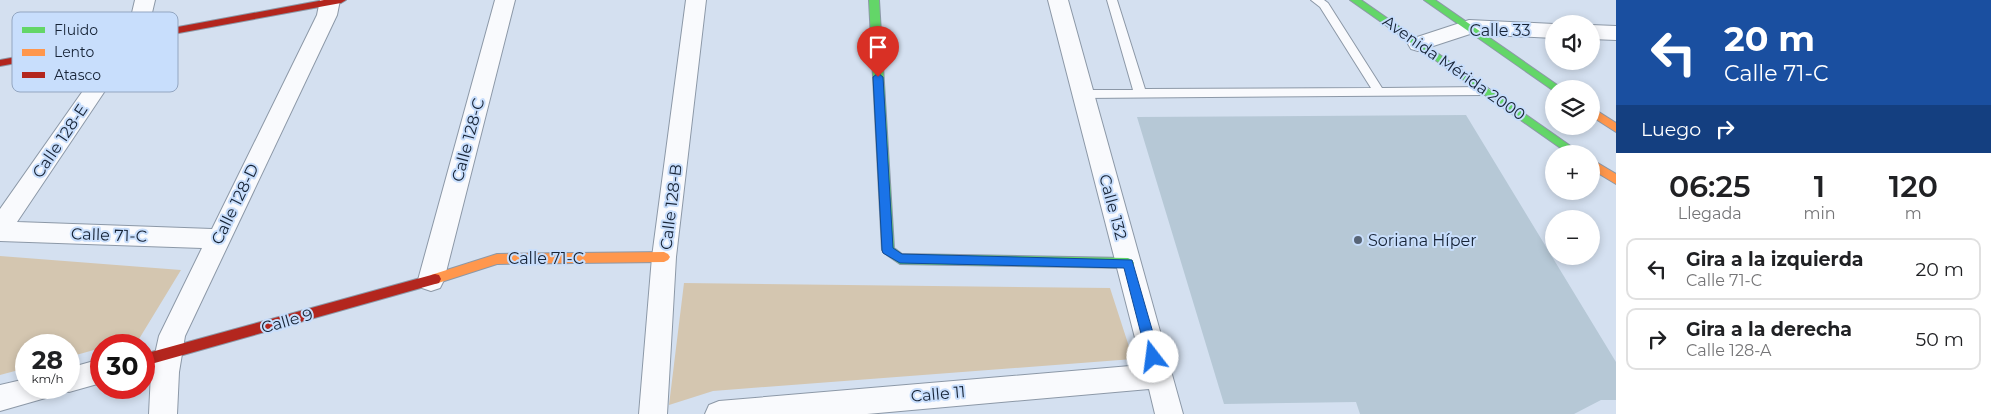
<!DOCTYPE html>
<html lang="es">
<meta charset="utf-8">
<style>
:root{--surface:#fff;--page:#f2f2f2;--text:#202124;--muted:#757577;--line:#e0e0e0}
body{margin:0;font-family:Montserrat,sans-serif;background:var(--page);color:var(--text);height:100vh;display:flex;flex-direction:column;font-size:19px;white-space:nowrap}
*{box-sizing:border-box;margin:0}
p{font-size:16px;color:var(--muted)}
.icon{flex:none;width:28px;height:28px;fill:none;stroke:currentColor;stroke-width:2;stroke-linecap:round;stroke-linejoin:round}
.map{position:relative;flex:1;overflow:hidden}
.panel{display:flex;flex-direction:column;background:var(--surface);width:375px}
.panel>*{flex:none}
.guide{background:#1a4fa0;color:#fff;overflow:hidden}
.buttons{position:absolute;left:1545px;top:15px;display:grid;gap:10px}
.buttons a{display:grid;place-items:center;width:55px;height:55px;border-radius:50%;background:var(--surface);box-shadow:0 2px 8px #0003;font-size:25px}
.speed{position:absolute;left:15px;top:334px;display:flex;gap:10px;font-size:25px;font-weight:700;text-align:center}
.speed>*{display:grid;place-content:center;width:65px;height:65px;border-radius:50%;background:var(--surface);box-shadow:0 2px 8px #0003;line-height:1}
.speed small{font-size:12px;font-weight:400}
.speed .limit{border:8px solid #d22;background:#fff;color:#111}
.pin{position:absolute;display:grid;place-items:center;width:42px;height:42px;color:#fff;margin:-51px -21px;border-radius:50% 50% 50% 0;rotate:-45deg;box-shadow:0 0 5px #0007}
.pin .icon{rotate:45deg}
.me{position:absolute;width:55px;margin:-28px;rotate:345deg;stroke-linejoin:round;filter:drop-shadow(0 0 4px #0008)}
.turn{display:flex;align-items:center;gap:18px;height:105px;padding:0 25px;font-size:22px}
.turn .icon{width:65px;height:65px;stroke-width:2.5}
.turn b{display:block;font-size:35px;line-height:42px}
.then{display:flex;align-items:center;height:48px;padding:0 25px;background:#0003;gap:10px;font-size:19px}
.eta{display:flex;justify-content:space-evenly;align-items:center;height:85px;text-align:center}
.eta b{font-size:30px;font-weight:600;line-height:35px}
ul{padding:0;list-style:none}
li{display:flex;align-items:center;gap:15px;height:62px;margin:0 10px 8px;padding:0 15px;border:2px solid var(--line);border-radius:10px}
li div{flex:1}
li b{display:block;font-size:19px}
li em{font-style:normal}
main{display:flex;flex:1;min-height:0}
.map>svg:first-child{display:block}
.green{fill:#d4c6b0}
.building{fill:#b6c8d6}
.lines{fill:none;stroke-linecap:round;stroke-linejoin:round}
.lane-casing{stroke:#8c98a7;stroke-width:2}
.street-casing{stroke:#8c98a7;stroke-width:2}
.fast-casing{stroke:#8c98a7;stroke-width:2}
.slow-casing{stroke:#8c98a7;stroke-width:2}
.jam-casing{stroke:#8c98a7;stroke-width:2}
.lane{fill:#f9fafd;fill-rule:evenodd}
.street{fill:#f9fafd;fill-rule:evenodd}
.fast{fill:#63d668;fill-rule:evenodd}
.slow{fill:#ff974d;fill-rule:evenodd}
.jam{fill:#b3261e;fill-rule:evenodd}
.route{fill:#1a73e8;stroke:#114b97}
.poi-dot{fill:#586577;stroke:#c8defc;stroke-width:2}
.labels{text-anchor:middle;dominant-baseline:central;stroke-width:4;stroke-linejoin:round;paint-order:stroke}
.street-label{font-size:16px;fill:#162336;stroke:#c8defc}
.poi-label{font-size:16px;fill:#162336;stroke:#c8defc;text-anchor:start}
.key{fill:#c8defc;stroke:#93a6c1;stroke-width:1}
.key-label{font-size:14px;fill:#162336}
</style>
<main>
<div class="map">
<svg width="1616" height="414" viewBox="0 0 1616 414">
<rect width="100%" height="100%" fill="#d4e0f0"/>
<path class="green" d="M0 256 181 270 139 339 115 345H101V348L69 357V345H26V368L0 375Z
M684 283 1110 288 1133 359 713 391 669 405Z"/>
<path class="building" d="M1466 115 1616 362V400H1601L1574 414H1360L1356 402 1224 404 1137 117Z"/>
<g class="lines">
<g class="lane-casing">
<path id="lane" d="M1107 0H1117L1145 89 1371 88 1320 7 1311 0H1324L1328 3 1382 88 1486 87 1492 91 1486 95 1083 98 1077 94 1083 90H1133Z"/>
</g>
<g class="street-casing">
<path id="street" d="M135 0H155L151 17 127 58 17 222 212 229 317 15 320 0H340L337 15 185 336 179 372 177 414H149L151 372 159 336 202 248 0 241V209L113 48 131 17Z
M495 0H515L444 280 440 288 431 291 422 288 418 280Z
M686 0H706L676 257 667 414H639L652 257Z
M1048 0H1068L1183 414H1155L1149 389 867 414H705L709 405 719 401 1142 365Z
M1469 20 1554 24V38L1470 34 1418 51 1411 49 1408 44 1411 39Z
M1591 25 1616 26V40L1591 39Z
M101 359V383L69 392 59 389 69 388V368Z
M26 379V388H52L49 397 0 411V385Z"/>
</g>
<g class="fast-casing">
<path id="fast" d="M869 0H879L894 248 902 254 1128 258 1132 260 1134 263 1132 266 1128 268 900 264 884 253 882 250Z
M1350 0H1361L1582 154H1569Z
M1424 0H1435L1563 89H1554V91Z"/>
</g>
<g class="slow-casing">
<path id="slow" d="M1591 107 1616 123V132L1591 116Z
M1591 159 1616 174V184L1591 169Z
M664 252 668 254 670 257 668 260 664 262 497 264 435 284 431 283 429 279 431 275 497 254Z"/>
</g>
<g class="jam-casing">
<path id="jam" d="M324 0H346L341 3 0 66V60Z
M435 274 439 275 441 279 439 283 435 284 144 366V354Z"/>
</g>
<use href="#lane" class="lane"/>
<use href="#street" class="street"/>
<use href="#fast" class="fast"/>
<use href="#slow" class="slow"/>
<use href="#jam" class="jam"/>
</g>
<path class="route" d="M878 73 883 77 893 248 902 254 1132 260 1160 357 1158 361 1153 363 1149 361 1147 357 1124 268 900 263 883 253 882 250 873 77Z"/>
<circle class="poi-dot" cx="1358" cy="240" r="5"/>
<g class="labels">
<g class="street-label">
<text x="1500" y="30">Calle 33</text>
<text transform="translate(1454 68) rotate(35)">Avenida Mérida 2000</text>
<text transform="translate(468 140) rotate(-75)">Calle 128-C</text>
<text transform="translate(60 141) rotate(-56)">Calle 128-E</text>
<text transform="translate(235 204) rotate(-64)">Calle 128-D</text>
<text transform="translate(671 207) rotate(-83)">Calle 128-B</text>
<text transform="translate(1113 207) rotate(75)">Calle 132</text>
<text transform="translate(109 235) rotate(2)">Calle 71-C</text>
<text x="546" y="258">Calle 71-C</text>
<text transform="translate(287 321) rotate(-16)">Calle 9</text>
<text transform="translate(938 394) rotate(-5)">Calle 11</text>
</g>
<g class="poi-label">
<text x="1368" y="240">Soriana Híper</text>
</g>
</g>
<rect x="12" y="12" width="166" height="80" rx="8" class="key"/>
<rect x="22" y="27" width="23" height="6" fill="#63d668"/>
<rect x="22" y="49" width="23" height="7" fill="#ff974d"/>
<rect x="22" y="72" width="23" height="6" fill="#b3261e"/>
<g class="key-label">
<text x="54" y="35">Fluido</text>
<text x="54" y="57">Lento</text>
<text x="54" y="80">Atasco</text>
</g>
</svg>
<div class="buttons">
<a><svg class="icon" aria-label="sound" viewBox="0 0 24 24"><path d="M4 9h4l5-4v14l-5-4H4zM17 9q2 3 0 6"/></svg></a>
<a><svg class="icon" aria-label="layers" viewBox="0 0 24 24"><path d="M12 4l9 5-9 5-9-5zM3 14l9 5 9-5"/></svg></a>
<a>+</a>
<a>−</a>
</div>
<div class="speed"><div>28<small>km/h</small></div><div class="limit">30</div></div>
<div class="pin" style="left:878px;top:77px;background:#d93025"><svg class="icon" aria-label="arrive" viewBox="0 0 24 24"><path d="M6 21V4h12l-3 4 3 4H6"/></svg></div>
<svg class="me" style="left:1153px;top:357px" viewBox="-20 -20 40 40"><circle r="19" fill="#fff"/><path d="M0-13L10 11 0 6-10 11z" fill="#1a73e8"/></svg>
</div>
<section class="panel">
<div class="guide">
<div class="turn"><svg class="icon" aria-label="left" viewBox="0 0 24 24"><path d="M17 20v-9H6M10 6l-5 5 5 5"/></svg><div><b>20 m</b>Calle 71-C</div></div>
<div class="then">Luego<svg class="icon" aria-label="right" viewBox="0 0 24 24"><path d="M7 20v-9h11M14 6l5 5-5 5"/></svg></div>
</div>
<div class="eta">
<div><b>06:25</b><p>Llegada</p></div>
<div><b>1</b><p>min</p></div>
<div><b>120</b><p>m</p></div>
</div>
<ul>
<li><svg class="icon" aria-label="left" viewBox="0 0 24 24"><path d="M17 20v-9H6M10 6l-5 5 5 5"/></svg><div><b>Gira a la izquierda</b><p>Calle 71-C</p></div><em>20 m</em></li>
<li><svg class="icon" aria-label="right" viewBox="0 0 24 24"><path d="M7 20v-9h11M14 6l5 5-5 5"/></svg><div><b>Gira a la derecha</b><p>Calle 128-A</p></div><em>50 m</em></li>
</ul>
</section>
</main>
